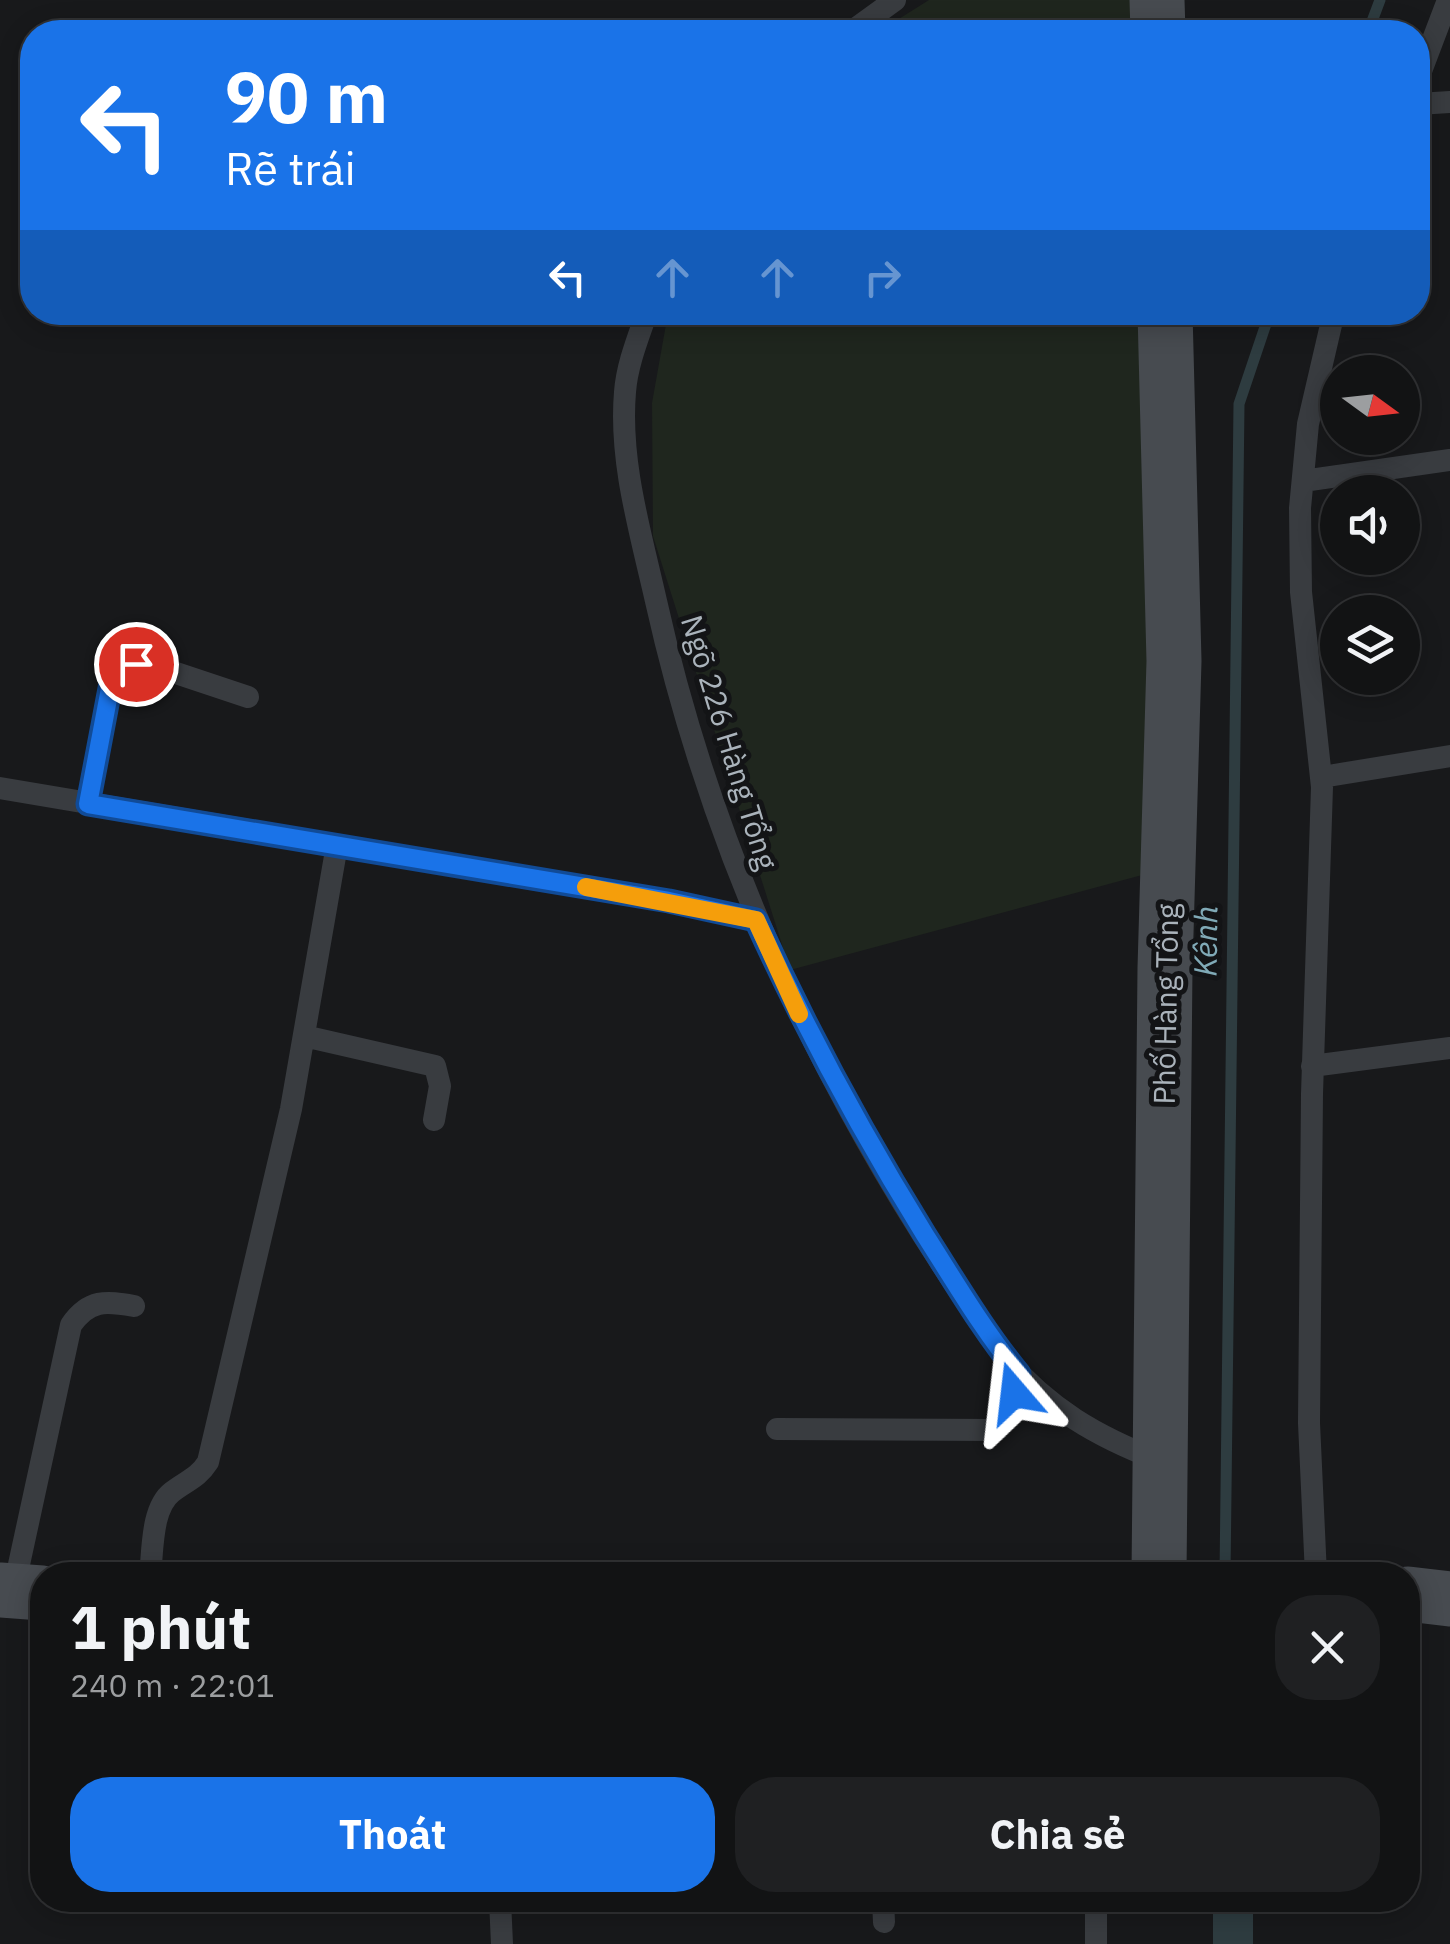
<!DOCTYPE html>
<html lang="vi">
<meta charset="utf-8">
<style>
:root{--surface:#121314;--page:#1f2022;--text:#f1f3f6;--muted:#9c9ea0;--line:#313234;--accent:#1a73e8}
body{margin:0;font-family:"IBM Plex Sans",sans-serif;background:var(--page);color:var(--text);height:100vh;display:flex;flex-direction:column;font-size:38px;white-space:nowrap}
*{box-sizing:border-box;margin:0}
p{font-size:32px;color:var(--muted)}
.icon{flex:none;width:55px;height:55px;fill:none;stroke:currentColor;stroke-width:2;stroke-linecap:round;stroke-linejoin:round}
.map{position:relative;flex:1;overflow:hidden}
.side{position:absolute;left:30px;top:1562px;width:1390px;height:350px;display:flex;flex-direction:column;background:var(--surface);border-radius:40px;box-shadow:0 5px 25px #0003,0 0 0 2px var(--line)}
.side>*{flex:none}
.top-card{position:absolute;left:20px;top:20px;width:1410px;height:305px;border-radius:40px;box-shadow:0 5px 25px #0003,0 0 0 2px var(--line);background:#1a73e8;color:#fff;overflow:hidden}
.needle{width:65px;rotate:105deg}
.fabs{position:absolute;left:1320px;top:355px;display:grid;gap:20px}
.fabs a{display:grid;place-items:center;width:100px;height:100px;border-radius:50%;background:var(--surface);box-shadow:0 5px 25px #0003,0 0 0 2px var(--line);font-size:50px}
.pin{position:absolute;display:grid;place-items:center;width:85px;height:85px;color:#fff;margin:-42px;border:5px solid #fff;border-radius:50%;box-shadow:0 2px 10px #0007}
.me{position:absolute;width:110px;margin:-55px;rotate:343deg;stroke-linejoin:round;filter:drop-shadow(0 0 8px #0008)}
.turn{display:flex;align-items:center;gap:35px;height:210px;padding:0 40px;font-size:45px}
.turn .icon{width:130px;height:130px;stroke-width:2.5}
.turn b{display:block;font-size:70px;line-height:85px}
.lanes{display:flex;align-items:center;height:95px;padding:0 40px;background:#0003;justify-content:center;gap:50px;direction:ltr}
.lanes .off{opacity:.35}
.round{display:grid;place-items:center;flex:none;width:105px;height:105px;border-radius:40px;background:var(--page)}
.head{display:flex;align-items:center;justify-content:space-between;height:170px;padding:0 40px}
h1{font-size:60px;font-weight:700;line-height:75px}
.cta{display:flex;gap:20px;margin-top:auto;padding:20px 40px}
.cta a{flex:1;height:115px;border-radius:40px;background:var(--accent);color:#fff;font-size:40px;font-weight:700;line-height:115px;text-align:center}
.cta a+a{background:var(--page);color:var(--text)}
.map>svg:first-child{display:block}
.green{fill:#1f261e}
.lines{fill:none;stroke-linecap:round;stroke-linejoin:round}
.stream{stroke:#2e3c40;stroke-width:11}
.canal{stroke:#2e3c40;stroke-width:40}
.lane{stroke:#393c40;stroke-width:22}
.secondary{stroke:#474b50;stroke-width:55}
.route-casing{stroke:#114b97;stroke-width:25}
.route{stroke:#1a73e8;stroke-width:18}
.slow{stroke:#f59e0b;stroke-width:18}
.labels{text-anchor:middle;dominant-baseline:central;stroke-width:10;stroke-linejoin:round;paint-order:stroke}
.street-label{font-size:30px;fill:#aab3bb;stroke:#131416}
.water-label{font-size:32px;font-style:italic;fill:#80aab7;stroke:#131416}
</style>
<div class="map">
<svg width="1450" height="1944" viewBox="0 0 1450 1944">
<rect width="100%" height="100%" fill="#18191b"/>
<path class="green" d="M929 0H1141V32H878Z
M668 313H1146L1157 871 790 970 653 536 652 403Z"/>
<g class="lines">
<path class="stream" d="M1368 32 1380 0
M1225 1575 1239 404 1270 312"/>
<path class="canal" d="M1233 1944V1900"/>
<path class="lane" d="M851 32 895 0
M1418 79 1448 0
M1418 104 1450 102
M647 312C638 338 627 365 625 392 619 462 641 534 656 601 717 875 842 1131 1006 1358 1047 1408 1098 1437 1158 1460
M1303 481 1450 460
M1322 777 1450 756
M0 788 669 901 756 920
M88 803 112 678 123 666 158 667 248 697
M304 1036 435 1066 440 1086 434 1120
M1312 1066 1450 1048
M777 1429 997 1430 1008 1413 1019 1374
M150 1575C153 1551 151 1508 172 1492 186 1481 198 1478 208 1462L291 1109 337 845
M1316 1575 1309 1423 1312 1094 1322 787 1301 592 1300 508 1308 424 1334 312
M13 1592 71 1325C89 1299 106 1301 134 1306
M500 1900 502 1944
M883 1900 884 1922
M1096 1900V1944"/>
<path class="secondary" d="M1157 0 1158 32
M1159 1575 1165 968 1174 661 1165 312
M0 1590 42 1593
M1408 1594 1450 1599"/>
</g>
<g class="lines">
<g class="route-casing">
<path id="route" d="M136 664 123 666 112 678 88 804 669 901 756 920C807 1032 860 1130 925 1235 955 1282 983 1330 1019 1374L1014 1393"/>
</g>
<use href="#route" class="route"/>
<path class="slow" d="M586 887 756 920 799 1014"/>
</g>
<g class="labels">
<g class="street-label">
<text transform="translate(730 742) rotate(73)">Ngõ 226 Hàng Tổng</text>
<text transform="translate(1165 1004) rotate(-89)">Phố Hàng Tổng</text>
</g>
<g class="water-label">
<text transform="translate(1205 941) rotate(-89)">Kênh</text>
</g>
</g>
</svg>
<div class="fabs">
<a><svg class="needle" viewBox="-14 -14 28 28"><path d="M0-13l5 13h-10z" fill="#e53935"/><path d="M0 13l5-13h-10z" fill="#9c9ea0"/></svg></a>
<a><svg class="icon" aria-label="sound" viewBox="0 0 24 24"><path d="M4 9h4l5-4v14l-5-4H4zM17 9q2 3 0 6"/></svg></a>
<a><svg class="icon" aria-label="layers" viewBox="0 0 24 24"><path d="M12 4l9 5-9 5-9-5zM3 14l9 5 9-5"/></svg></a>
</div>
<div class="pin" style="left:136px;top:664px;background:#d93025"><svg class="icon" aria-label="arrive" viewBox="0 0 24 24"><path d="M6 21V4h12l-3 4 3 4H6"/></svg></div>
<svg class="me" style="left:1014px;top:1393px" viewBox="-20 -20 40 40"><path d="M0-17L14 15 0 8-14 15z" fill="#1a73e8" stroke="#fff" stroke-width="4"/></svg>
<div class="top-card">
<div class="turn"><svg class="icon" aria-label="left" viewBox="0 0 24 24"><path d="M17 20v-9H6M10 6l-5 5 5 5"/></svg><div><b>90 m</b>Rẽ trái</div></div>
<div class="lanes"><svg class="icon" aria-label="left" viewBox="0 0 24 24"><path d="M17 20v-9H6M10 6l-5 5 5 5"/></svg><svg class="icon off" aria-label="ahead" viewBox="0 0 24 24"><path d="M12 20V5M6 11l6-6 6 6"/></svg><svg class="icon off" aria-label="ahead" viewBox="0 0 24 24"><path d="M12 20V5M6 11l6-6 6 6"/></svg><svg class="icon off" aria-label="right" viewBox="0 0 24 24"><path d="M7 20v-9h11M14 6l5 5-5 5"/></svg></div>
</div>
<section class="side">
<div class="head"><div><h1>1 phút</h1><p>240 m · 22:01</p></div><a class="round"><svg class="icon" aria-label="close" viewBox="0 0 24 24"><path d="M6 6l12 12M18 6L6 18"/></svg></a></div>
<div class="cta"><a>Thoát</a><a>Chia sẻ</a></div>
</section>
</div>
